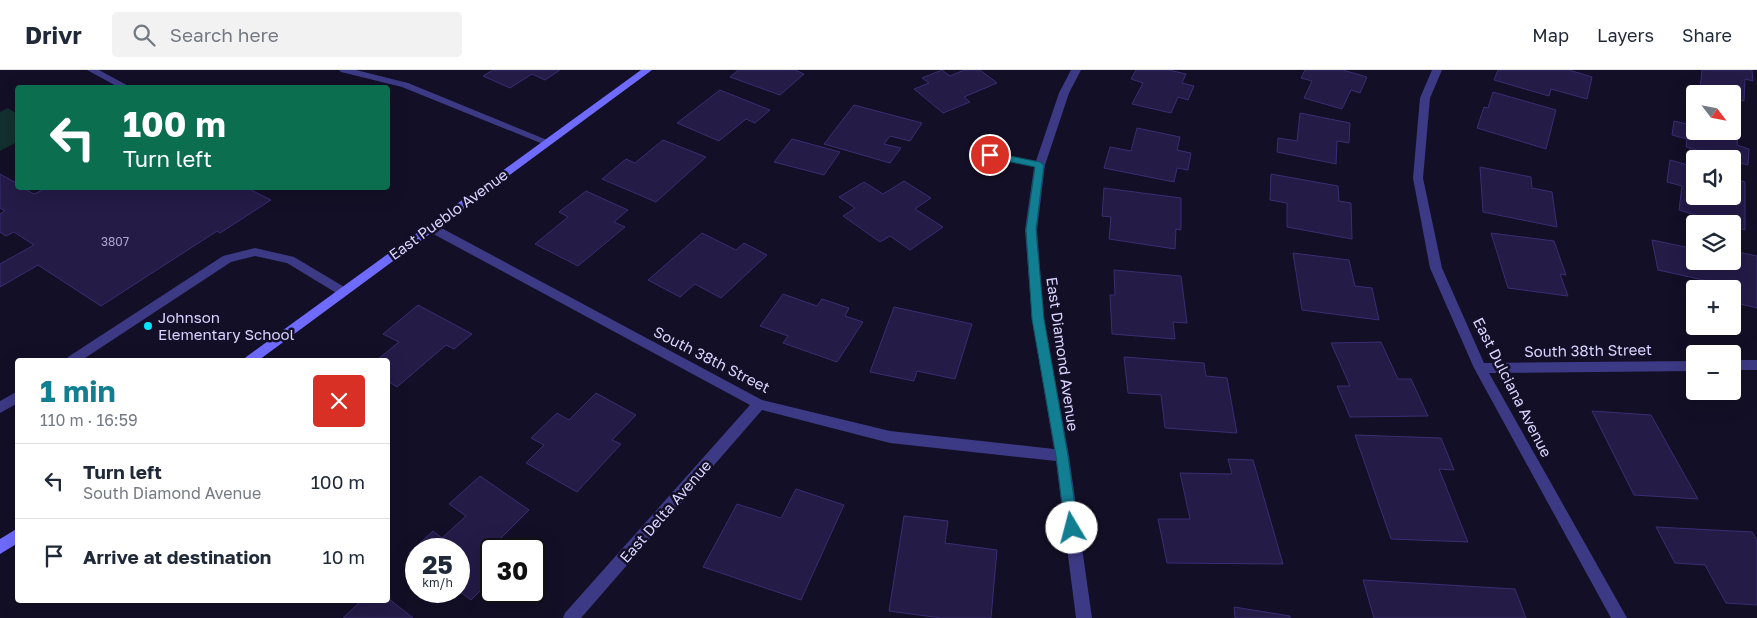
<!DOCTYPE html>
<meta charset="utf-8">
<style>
:root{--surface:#fff;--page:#f2f2f3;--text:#1f2937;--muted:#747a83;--line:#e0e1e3;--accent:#117e91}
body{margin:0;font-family:"Golos Text",sans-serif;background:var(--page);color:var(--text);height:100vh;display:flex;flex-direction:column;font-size:19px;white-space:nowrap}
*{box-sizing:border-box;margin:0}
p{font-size:16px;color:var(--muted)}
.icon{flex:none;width:28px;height:28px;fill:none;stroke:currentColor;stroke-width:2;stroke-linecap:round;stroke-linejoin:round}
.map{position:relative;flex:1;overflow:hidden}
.sheet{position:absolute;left:15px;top:288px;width:375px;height:245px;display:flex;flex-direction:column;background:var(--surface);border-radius:5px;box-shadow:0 5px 20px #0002}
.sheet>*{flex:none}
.top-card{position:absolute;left:15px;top:15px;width:375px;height:105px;border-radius:5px;box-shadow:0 5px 20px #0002;background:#0b6e4f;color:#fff;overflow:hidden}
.needle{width:32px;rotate:122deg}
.buttons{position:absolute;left:1686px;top:15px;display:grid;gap:10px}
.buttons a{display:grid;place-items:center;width:55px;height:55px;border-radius:5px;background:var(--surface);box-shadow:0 5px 20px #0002;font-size:25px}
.speed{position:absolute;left:405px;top:468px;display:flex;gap:10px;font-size:25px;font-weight:700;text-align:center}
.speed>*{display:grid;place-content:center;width:65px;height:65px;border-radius:50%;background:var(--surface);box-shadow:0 5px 20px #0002;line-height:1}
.speed small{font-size:12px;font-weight:400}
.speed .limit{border:2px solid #111;border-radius:8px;background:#fff;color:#111}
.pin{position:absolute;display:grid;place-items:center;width:42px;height:42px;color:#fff;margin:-21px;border:2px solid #fff;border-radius:50%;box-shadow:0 1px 5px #0007}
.me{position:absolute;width:55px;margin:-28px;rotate:352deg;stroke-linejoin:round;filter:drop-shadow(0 0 4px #0008)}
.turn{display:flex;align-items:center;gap:18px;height:105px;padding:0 25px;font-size:22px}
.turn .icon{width:65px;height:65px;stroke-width:2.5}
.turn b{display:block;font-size:35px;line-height:42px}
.round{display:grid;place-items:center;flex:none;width:52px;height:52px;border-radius:5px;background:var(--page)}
.headline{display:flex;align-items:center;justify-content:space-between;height:85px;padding:0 25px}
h1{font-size:30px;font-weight:700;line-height:38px;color:var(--accent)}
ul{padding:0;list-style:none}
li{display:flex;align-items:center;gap:15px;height:75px;padding:0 25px;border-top:1px solid var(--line)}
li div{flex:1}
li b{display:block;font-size:19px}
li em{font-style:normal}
header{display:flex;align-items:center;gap:30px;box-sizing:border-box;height:70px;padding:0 25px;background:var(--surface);border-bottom:1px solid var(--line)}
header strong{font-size:24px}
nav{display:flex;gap:28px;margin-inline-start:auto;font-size:18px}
.search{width:350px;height:45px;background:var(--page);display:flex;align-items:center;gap:12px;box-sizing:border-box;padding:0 18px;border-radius:5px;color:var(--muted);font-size:19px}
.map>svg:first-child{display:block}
.green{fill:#12302f}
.building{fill:#241b47;stroke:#3b2d73}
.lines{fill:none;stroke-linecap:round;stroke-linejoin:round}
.lane{fill:#3d3a85;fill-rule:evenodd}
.street{fill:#3d3a85;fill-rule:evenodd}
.secondary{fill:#6f6bff;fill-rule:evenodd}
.route{fill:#117e91;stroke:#0b525e}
.poi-dot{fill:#00e5ff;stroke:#130f26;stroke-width:2}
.labels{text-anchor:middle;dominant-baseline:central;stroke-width:5;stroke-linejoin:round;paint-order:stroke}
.number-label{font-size:12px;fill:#aca6d1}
.street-label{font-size:15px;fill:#d9d4ff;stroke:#130f26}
.poi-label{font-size:15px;fill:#d9d4ff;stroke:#130f26;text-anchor:start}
</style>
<header>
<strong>Drivr</strong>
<div class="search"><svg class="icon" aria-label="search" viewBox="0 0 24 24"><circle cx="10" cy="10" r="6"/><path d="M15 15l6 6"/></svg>Search here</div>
<nav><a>Map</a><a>Layers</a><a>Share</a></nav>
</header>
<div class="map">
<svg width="1757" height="548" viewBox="0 0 1757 548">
<rect width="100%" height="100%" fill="#130f26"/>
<path class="green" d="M8 38 17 44V72L0 81V42Z"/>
<path class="building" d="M493 0H560L545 10 532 4 510 18 483 6Z
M738 0H795L804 4 780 25 730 7Z
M942 0 950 6 964 0H980L997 13 964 27 970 32 943 43 914 19 929 13 922 8Z
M1136 0H1169L1186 4 1182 13 1194 16 1188 30 1178 27 1171 43 1132 34 1143 13 1131 9Z
M1305 0H1343L1367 7 1360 23 1351 20 1342 39 1304 28 1312 11 1301 8Z
M1498 0H1569L1592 7 1587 29 1551 19 1549 26 1494 10Z
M1702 0H1752L1753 11 1745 9 1744 31 1732 28V24H1718L1700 19Z
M720 20 770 40 755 53 746 49 719 71 677 53Z
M1493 22 1556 40 1546 79 1477 58 1484 37 1488 38Z
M854 35 922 53 910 71 890 66 884 74 901 78 890 93 824 74Z
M1689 40 1695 41V61H1732V52L1739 54 1737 75 1749 79 1748 95 1732 91V89H1725L1686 77 1687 69 1672 65 1674 51 1687 54Z
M1300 43 1350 53 1349 73 1337 71 1336 94 1277 82 1278 68 1297 71Z
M1137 58 1180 67 1177 80 1191 83 1188 100 1177 98 1174 112 1104 98 1110 77 1131 81Z
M792 69 840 82 824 105 774 92Z
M663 70 706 87 656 132 602 109 626 89 635 93Z
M1670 90 1695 97V126H1732V108L1745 112V160L1732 156V154H1724L1679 140 1682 116 1667 112Z
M1480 97 1531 107 1532 118 1552 122 1557 157 1483 142Z
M0 104 18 114V118H23L34 124 47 118H247L271 130 220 163 217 161 101 236 38 195 0 217V194L34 175 14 162 6 166 0 162V144L5 141 0 138Z
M1271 104 1338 116 1339 131 1351 133 1352 169 1287 157V133L1270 130Z
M904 111 931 128 915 139 943 157 910 180 890 166 880 172 843 146 855 138 839 127 864 112 883 124Z
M1104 118 1181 128V160L1176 159 1175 179 1109 169 1111 147 1102 146Z
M586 121 628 140 614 152 625 157 578 196 535 174 568 147 559 142Z
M702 163 736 180 744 173 767 185 721 228 695 214 680 227 648 210Z
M1491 163 1554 171 1566 205 1560 204 1568 226 1508 218Z
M1652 170 1695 179V191H1732V181L1757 186V238L1732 232V219H1710L1708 211 1658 200Z
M1293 183 1349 190 1355 216 1372 218 1379 250 1302 240Z
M1114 200 1181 206 1187 253 1173 252 1175 269 1112 264 1110 225H1115Z
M783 224 817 236 822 229 849 238 845 246 863 252 837 292 783 273 788 266 760 256Z
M418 235 472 264 454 279 446 275 397 317 388 311V290H377L399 272 383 264Z
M894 237 972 254 955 309 917 301 914 311 870 302Z
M1381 272 1398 309H1411L1428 346 1350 347 1337 316H1350L1331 273Z
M1124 287 1204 293 1206 306 1227 308 1237 363 1165 358 1161 325 1128 323Z
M596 323 636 345 612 370 621 374 577 422 526 393 544 375 531 368 557 343 569 350Z
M1592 341 1651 345 1698 429 1634 425Z
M1355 365 1441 368 1454 400 1439 399 1468 472 1391 469Z
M1228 389 1253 390 1283 494 1167 493 1158 449H1190L1180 403 1232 404Z
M480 406 529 440 496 473 504 479H491V510L471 530 459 521V479H416V489L409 483 433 461 442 468 466 446 449 434Z
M796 419 844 435 801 530 703 497 737 434 781 448Z
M904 446 948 451 945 473 997 480 991 548H941L889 541Z
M1656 457 1752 462 1757 470V535L1726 533 1705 495 1675 493Z
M1363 510 1515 519 1526 548H1374Z
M388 528 413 548H343L362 530H388Z
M1234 537 1290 546V548H1235Z"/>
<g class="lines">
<path class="lane" d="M87 0H99L132 18H120Z
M255 178 294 187 346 218 348 221 342 225 338 224 287 193 255 186 231 192 82 290H66L68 287 223 186Z
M18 321V333L0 343V331Z"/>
<path class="street" d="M339 0H356L408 13 552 72 551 74H543L402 17 341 2Z
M1071 0H1081L1069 23 1045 95 1037 160 1044 249 1069 386 1092 548H1076L1056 391 890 373 762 340 581 548H563L565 543 750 335 426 160 424 157 426 154H434L762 330 890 361 1054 379 1032 249 1025 160 1034 97 990 88 985 85 990 82 1036 91 1059 23Z
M1432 0H1442L1430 28 1423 108 1442 198 1484 293 1695 291V301L1489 303 1627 548H1611L1474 298 1430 198 1413 108 1420 28Z
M1732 290H1757V300H1732Z"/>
<path class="secondary" d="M641 0H652L259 290H244L246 287Z
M18 458V473L0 484V469Z"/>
</g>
<path class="route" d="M990 82 1040 92 1044 95 1036 160 1044 249 1068 386 1078 458 1076 462 1072 464 1067 462 1065 458 1056 386 1032 249 1026 160 1035 97 987 87V83Z"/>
<circle class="poi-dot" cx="148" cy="256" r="5"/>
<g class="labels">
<g class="number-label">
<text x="115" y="171">3807</text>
</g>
<g class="street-label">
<text transform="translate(448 144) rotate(-36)">East Pueblo Avenue</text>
<text transform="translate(1588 280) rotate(-1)">South 38th Street</text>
<text transform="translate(1063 284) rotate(82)">East Diamond Avenue</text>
<text transform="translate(712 289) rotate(27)">South 38th Street</text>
<text transform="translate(1513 317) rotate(63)">East Dulciana Avenue</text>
<text transform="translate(665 441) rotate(-49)">East Delta Avenue</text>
</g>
<g class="poi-label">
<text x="158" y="247">Johnson<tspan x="158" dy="17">Elementary School</tspan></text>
</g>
</g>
</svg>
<div class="buttons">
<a><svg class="needle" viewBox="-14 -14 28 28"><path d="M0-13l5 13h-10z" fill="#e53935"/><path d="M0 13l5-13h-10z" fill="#747a83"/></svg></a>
<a><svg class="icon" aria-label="sound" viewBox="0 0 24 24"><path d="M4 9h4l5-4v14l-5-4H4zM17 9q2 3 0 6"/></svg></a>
<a><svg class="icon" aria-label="layers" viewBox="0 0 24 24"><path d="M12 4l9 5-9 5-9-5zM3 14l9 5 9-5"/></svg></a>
<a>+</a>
<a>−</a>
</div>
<div class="speed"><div>25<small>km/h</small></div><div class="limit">30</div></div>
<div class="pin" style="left:990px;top:85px;background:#d93025"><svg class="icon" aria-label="arrive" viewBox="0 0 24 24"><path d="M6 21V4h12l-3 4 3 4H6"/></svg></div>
<svg class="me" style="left:1072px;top:458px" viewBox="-20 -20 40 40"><circle r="19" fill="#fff"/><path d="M0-13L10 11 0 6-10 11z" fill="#117e91"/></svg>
<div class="top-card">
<div class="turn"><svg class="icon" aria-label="left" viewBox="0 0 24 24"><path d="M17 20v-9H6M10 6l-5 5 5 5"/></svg><div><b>100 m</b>Turn left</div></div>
</div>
<section class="sheet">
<div class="headline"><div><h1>1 min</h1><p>110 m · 16:59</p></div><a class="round" style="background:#d93025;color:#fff"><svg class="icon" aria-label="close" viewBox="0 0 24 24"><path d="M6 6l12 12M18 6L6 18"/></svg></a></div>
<ul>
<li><svg class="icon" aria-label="left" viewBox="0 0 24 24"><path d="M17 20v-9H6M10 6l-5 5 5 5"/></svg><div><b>Turn left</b><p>South Diamond Avenue</p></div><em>100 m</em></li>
<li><svg class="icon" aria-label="arrive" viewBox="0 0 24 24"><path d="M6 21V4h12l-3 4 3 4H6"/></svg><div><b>Arrive at destination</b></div><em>10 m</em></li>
</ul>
</section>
</div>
